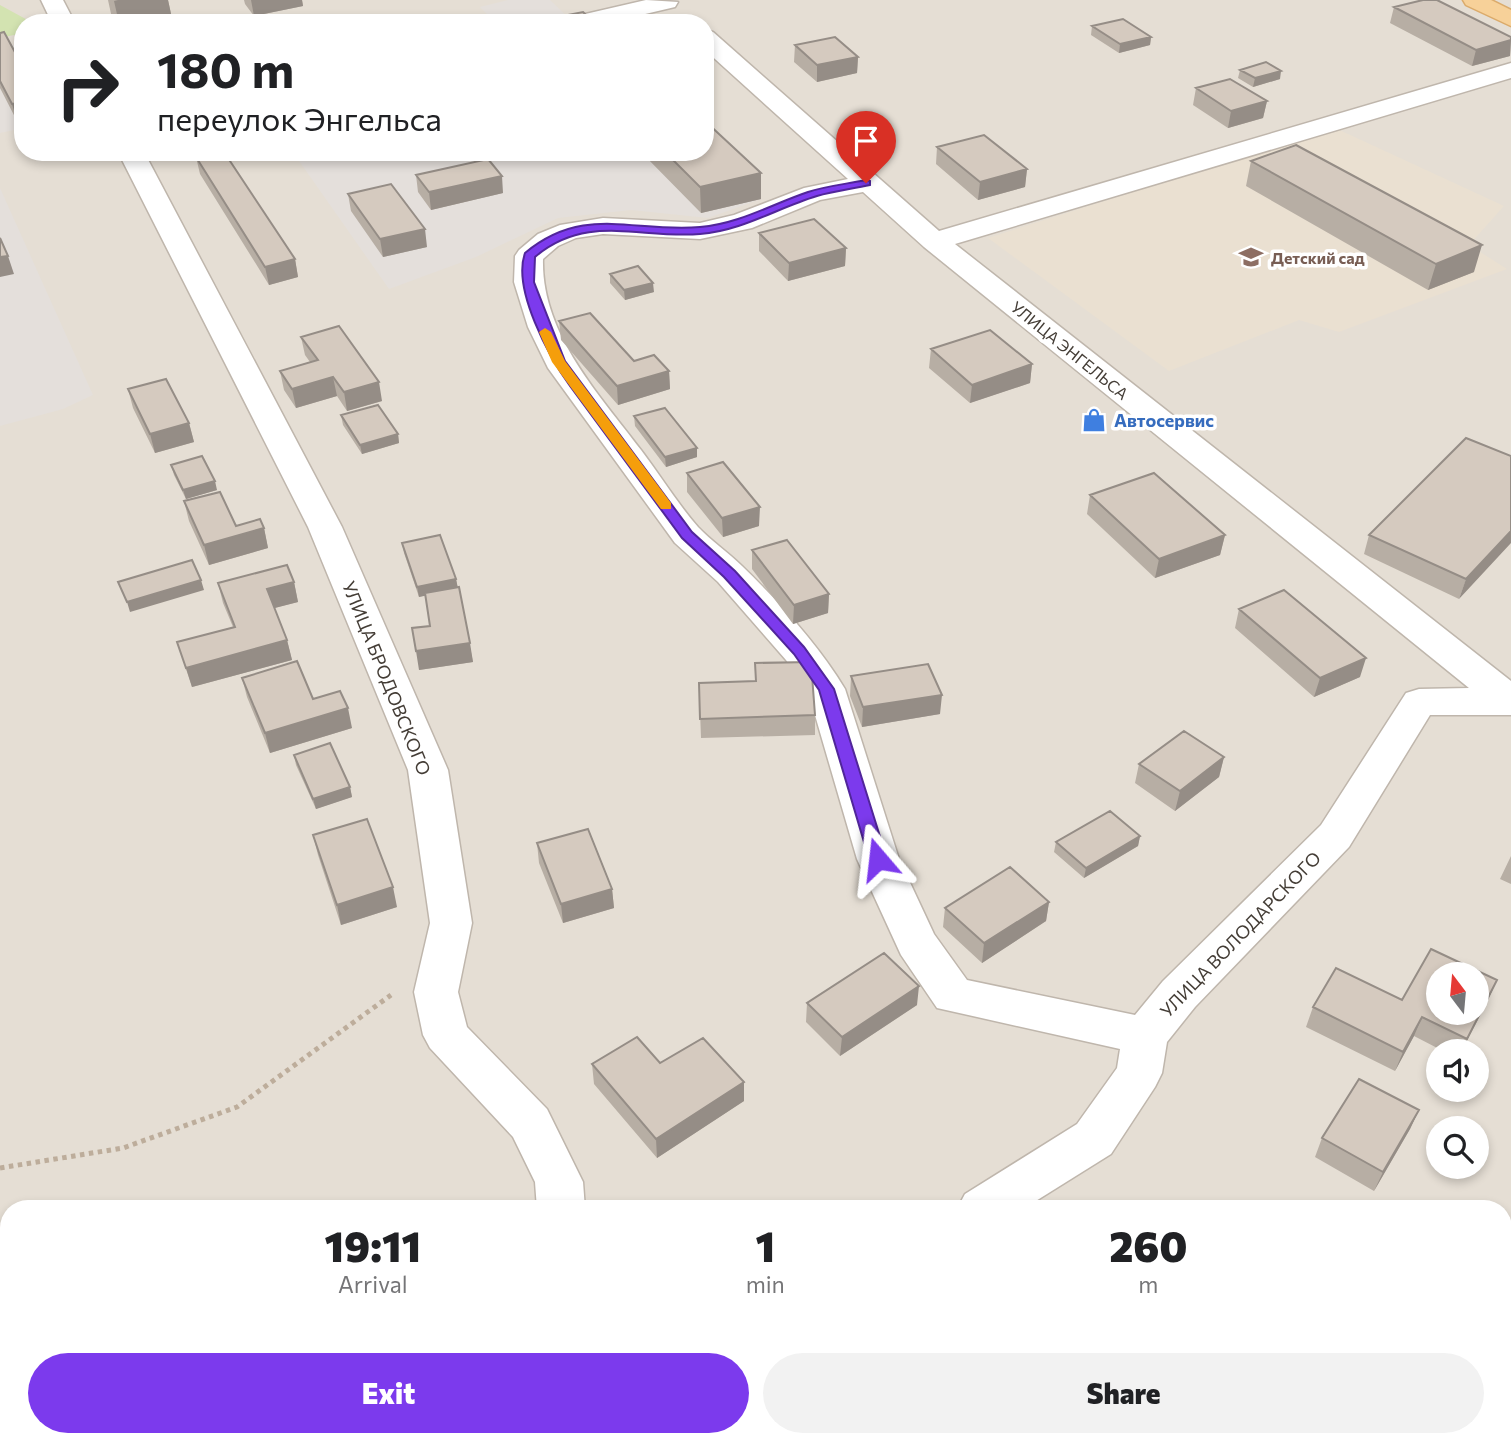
<!DOCTYPE html>
<meta charset="utf-8">
<style>
:root{--surface:#fff;--page:#f2f2f2;--text:#202124;--muted:#757577;--accent:#7c3aed}
body{margin:0;font-family:Commissioner,sans-serif;background:var(--page);color:var(--text);height:100vh;display:flex;flex-direction:column;font-size:26px;white-space:nowrap}
*{box-sizing:border-box;margin:0}
p{font-size:23px;color:var(--muted)}
.icon{flex:none;width:38px;height:38px;fill:none;stroke:currentColor;stroke-width:2;stroke-linecap:round;stroke-linejoin:round}
.map{position:relative;flex:1;overflow:hidden}
.drawer{position:absolute;left:0px;top:1200px;width:1512px;height:247px;display:flex;flex-direction:column;background:var(--surface);border-radius:28px 28px 0 0;box-shadow:0 4px 10px #0003}
.drawer>*{flex:none}
.hud{position:absolute;left:14px;top:14px;width:700px;height:147px;border-radius:28px;box-shadow:0 4px 10px #0003;background:#fff;color:var(--text);overflow:hidden}
.needle{width:46px;rotate:344deg}
.fabs{position:absolute;left:1426px;top:962px;display:grid;gap:14px}
.fabs a{display:grid;place-items:center;width:63px;height:63px;border-radius:50%;background:var(--surface);box-shadow:0 4px 10px #0003;font-size:35px}
.pin{position:absolute;display:grid;place-items:center;width:60px;height:60px;color:#fff;margin:-72px -30px;border-radius:50% 50% 50% 0;rotate:-45deg;box-shadow:0 0 7px #0007}
.pin .icon{rotate:45deg}
.me{position:absolute;width:77px;margin:-38px;rotate:343deg;stroke-linejoin:round;filter:drop-shadow(0 0 5px #0008)}
.turn{display:flex;align-items:center;gap:24px;height:147px;padding:0 28px;font-size:32px}
.turn .icon{width:91px;height:91px;stroke-width:2.5}
.turn b{display:block;font-size:49px;line-height:60px}
.eta{display:flex;justify-content:space-evenly;align-items:center;height:119px;text-align:center}
.eta b{font-size:42px;font-weight:800;line-height:49px}
.primary-button{display:flex;gap:14px;margin-top:auto;padding:14px 28px}
.primary-button a{flex:1;height:80px;border-radius:42px;background:var(--accent);color:#fff;font-size:28px;font-weight:800;line-height:80px;text-align:center}
.primary-button a+a{background:var(--page);color:var(--text)}
.map>svg:first-child{display:block}
.residential{fill:#e5ded4;fill-rule:evenodd}
.industrial{fill:#e4dfdb}
.education{fill:#eae0d1}
.green{fill:#d3e3b1}
.lines{fill:none;stroke-linecap:round;stroke-linejoin:round}
.minor-casing{stroke:#bfb6ac;stroke-width:3}
.major-casing{stroke:#dbab6b;stroke-width:3}
.path{stroke:#bdad9b;stroke-width:5;stroke-dasharray:4.5 4.5;stroke-linecap:butt}
.minor{fill:#fff;fill-rule:evenodd}
.major{fill:#f7d199;fill-rule:evenodd}
.wall{fill:#b7aea4}
.shaded-wall{fill:#958d86}
.building{fill:#d5cabf;stroke:#958d86;stroke-width:2;fill-rule:evenodd}
.route{fill:#7c3aed;stroke:#51269a;stroke-width:2}
.slow{fill:#f59e0b}
.labels{text-anchor:middle;dominant-baseline:central;stroke-width:7;stroke-linejoin:round;paint-order:stroke}
.far-education-label{font-size:16px;font-weight:bold;fill:#785e54;stroke:#fff;text-anchor:start}
.far-street-label{font-size:16px;fill:#443d36;stroke:#fff}
.shop-label{font-size:18px;font-weight:bold;fill:#366cbe;stroke:#fff;text-anchor:start}
.street-label{font-size:18px;fill:#443d36;stroke:#fff}
</style>
<div class="map">
<svg width="1511" height="1447" viewBox="0 0 1511 1447">
<rect width="100%" height="100%" fill="#f2ede6"/>
<path class="residential" d="M0 0H1511V1447H0ZM23 23H705V152H23ZM1438 975H1477V1013H1438ZM1438 1052H1477V1090H1438ZM1438 1129H1477V1167H1438ZM9 1209H1503V1438H9Z"/>
<path class="industrial" d="M508 0H550L574 23H496L480 7Z
M23 43V128L0 133V47Z
M705 146 761 199 708 218 631 210 558 218 476 257 389 289 297 158 317 152H705Z
M0 188 93 395 63 409 0 426Z"/>
<path class="education" d="M1335 128 1504 206 1469 245 1507 269 1339 332 1299 320 1169 371 988 238Z"/>
<path class="green" d="M0 5 33 23H23V33L0 38Z
M1511 1397V1447H1343V1440L1345 1439 1503 1438V1398Z"/>
<g class="lines">
<g class="minor-casing">
<path id="minor" d="M41 0H63L75 23H52Z
M646 0 678 2 675 7 607 23H565L568 18Z
M705 30 713 32 939 231 1511 63V78L955 244 1511 681V715H1430L1349 847 1195 1007 1167 1042 1162 1073 1155 1087 1111 1154 1023 1209H957L965 1194 1077 1124 1117 1068 1120 1049 937 1008 901 955 857 859 808 691 786 660 718 582 675 543 548 368 528 327 514 282 515 256 519 250 538 234 560 225 603 218 700 223 734 215 804 188 848 179 705 50ZM863 192 924 247 1469 688 1419 689 1406 693 1321 825 1163 981 1135 1015 967 980 934 934 899 859 845 689C818 644 780 603 742 566 728 552 711 541 698 527 677 503 660 475 641 450 598 393 541 333 543 259L558 246 576 238 603 234 700 239 752 228 820 200Z
M118 152H144L342 527 448 770 472 923 458 992 467 1027 547 1109 583 1182 585 1209H537L535 1182 513 1137 430 1048 423 1035 414 992 430 923 408 770 308 527Z
M334 1438H398L394 1447H331Z
M474 1438H528V1447H474Z"/>
</g>
<g class="major-casing">
<path id="major" d="M1463 0H1491L1511 10V26L1466 5Z"/>
</g>
<path class="path" d="M0 1168 123 1148 237 1107 391 995"/>
<use href="#minor" class="minor"/>
<use href="#major" class="major"/>
</g>
<path class="wall" d="M108 0H168L173 23H113Z
M244 0H302L303 6 254 16 245 4Z
M1394 7 1511 37 1510 56 1472 66 1390 23Z
M1092 26 1151 37 1150 45 1119 53 1091 35Z
M0 33 23 67V120L17 121 0 88Z
M795 45 858 57 857 73 817 82 794 62Z
M1240 70 1280 79 1253 87 1238 78Z
M1196 88 1267 101 1263 118 1228 128 1193 105Z
M937 147 1027 169 1025 187 978 200 936 164Z
M641 152H705L761 173V199L701 213Z
M196 157 295 259 298 277 269 285 200 174Z
M1251 161 1474 272 1428 290 1246 186Z
M416 175 503 193 431 210 418 192Z
M348 194 427 247 383 257 351 211Z
M759 233 846 248 845 266 788 281 759 251Z
M610 274 654 292 625 300 610 283Z
M559 321 634 361 669 371 670 389 618 405 561 340Z
M301 337 382 401 347 411 337 396 296 408 284 390 280 371 310 362 305 355Z
M931 349 1032 364 1030 383 970 403 929 368Z
M128 389 189 423 194 442 155 453 133 408Z
M341 415 398 434 399 443 362 454 343 425Z
M634 416 697 448V457L666 467 635 426Z
M1511 456 1459 599 1364 554 1369 535Z
M171 465 217 490 186 499 174 475Z
M687 473 759 526 723 537 687 492Z
M1090 495 1225 535 1220 555 1155 578 1087 514Z
M184 501 236 526 264 528 268 548 209 565 189 521Z
M402 543 456 579 473 662 419 670 430 626 426 595 419 597 404 553Z
M752 550 829 594 828 613 793 624 752 569Z
M294 582 298 602 274 608 287 640 292 660 192 687 177 642 233 627 223 603 218 583Z
M1239 609 1360 677 1314 697 1235 628Z
M755 663 815 715V735L701 738 699 683 755 681Z
M851 676 940 714 862 727 850 696Z
M242 678 313 699 352 728 270 753 247 697Z
M294 755 350 787 352 797 316 809 296 765Z
M1224 757 1219 777 1175 811 1135 783 1139 764Z
M313 835 397 907 341 925 318 855Z
M1140 836 1138 846 1084 878 1054 852 1056 842Z
M537 843 612 889 614 908 563 923 539 863Z
M1511 856V884L1500 879Z
M1049 902 1046 921 982 963 943 927 945 908Z
M1497 980 1461 1052H1445L1414 1036 1395 1071 1306 1027 1313 1007 1402 1000Z
M807 1003 917 1005 840 1056 806 1022Z
M660 1063 744 1082V1101L657 1158 594 1084 592 1064Z
M1419 1110 1410 1129 1374 1191 1315 1157 1322 1138Z"/>
<path class="shaded-wall" d="M118 0H168L173 23H119L114 1Z
M251 0H302L303 6 254 16Z
M1151 37 1150 45 1119 53 1120 44Z
M1511 40 1510 56 1472 66 1476 50Z
M858 57 857 73 817 82V65Z
M1281 71 1280 79 1253 87 1255 78Z
M1267 101 1263 118 1228 128 1231 111Z
M23 102V120L17 121 12 104Z
M188 152H208L189 156Z
M1027 169 1025 187 978 200 980 182Z
M761 173V199L701 213 700 187Z
M502 176 503 193 431 210 429 192Z
M425 229 427 247 383 257 380 239Z
M1482 245 1474 272 1428 290 1436 264Z
M846 248 845 266 788 281 789 263Z
M8 256 14 274 0 277V257Z
M295 259 298 277 269 285 265 267Z
M653 283 654 292 625 300 624 290Z
M1032 364 1030 383 970 403 972 385Z
M669 371 670 389 618 405 617 386Z
M333 377 337 396 296 408 292 389Z
M379 382 382 401 347 411 344 392Z
M189 423 194 442 155 453 150 434Z
M398 434 399 443 362 454 360 445Z
M697 448V457L666 467 665 457Z
M215 481 217 490 186 499 183 490Z
M760 507 759 526 723 537 722 518Z
M264 528 268 548 209 565 204 545Z
M1511 531V543L1459 599 1466 579Z
M1225 535 1220 555 1155 578 1159 559Z
M456 579 458 589 419 597 417 587Z
M201 580 204 590 130 612 127 602Z
M294 582 298 602 271 609 267 589Z
M829 594 828 613 793 624 794 605Z
M287 640 292 660 192 687 186 668Z
M470 643 473 662 419 670 416 651Z
M1366 658 1360 677 1314 697 1320 678Z
M942 695 940 714 862 727 863 707Z
M348 708 352 728 270 753 265 733Z
M1224 757 1219 777 1175 811 1180 791Z
M350 787 352 797 316 809 313 799Z
M1140 836 1138 846 1084 878 1086 868Z
M393 887 397 907 341 925 337 905Z
M612 889 614 908 563 923 561 904Z
M1049 902 1046 921 982 963 984 943Z
M1497 980 1488 1000 1461 1052 1467 1039Z
M919 986 917 1005 840 1056 842 1037Z
M1422 1017 1414 1036 1395 1071 1403 1052Z
M744 1082V1101L657 1158 656 1139Z
M1419 1110 1410 1129 1374 1191 1383 1172Z"/>
<path class="building" d="M1423 0H1437L1511 37V40L1476 50 1394 7Z
M583 12 594 23H538L537 21Z
M156 17 160 23H125Z
M1123 19 1151 37 1120 44 1092 26Z
M4 32 23 67V102L12 104 0 81V33Z
M835 37 858 57 817 65 795 45Z
M1266 62 1281 71 1255 78 1240 70Z
M1230 79 1267 101 1231 111 1196 88Z
M705 121 761 173 700 187 665 152H705Z
M984 135 1027 169 980 182 937 147Z
M1296 145 1482 245 1436 264 1251 161Z
M217 152H224L295 259 265 267 196 157Z
M488 159 502 176 429 192 416 175Z
M391 184 425 229 380 239 348 194Z
M814 219 846 248 789 263 759 233Z
M0 238 8 256 0 257Z
M638 266 653 283 624 290 610 274Z
M590 313 634 361 654 355 669 371 617 386 559 321Z
M339 326 379 382 344 392 333 377 292 389 280 371 318 360 301 337Z
M990 330 1032 364 972 385 931 349Z
M166 379 189 423 150 434 128 389Z
M378 405 398 434 360 445 341 415Z
M665 408 697 448 665 457 634 416Z
M1466 438 1511 456V531L1466 579 1369 535Z
M202 456 215 481 183 490 171 465Z
M723 462 760 507 722 518 687 473Z
M1154 473 1225 535 1159 559 1090 495Z
M220 492 236 526 260 519 264 528 204 545 184 501Z
M440 535 456 579 417 587 402 543Z
M787 540 829 594 794 605 752 550Z
M192 560 201 580 127 602 118 582Z
M287 565 294 582 267 589 287 640 186 668 177 642 235 627 218 583Z
M459 587 470 643 416 651 412 628 430 626 425 593Z
M1284 590 1366 658 1320 678 1239 609Z
M297 661 313 699 340 691 348 708 265 733 242 678Z
M811 662 815 715 700 719 699 683 756 681 755 663Z
M928 664 942 695 863 707 851 676Z
M1184 731 1224 757 1180 791 1139 764Z
M330 743 350 787 313 799 294 755Z
M1110 811 1140 836 1086 868 1056 842Z
M367 819 393 887 337 905 313 835Z
M588 829 612 889 561 904 537 843Z
M1010 867 1049 902 984 943 945 908Z
M1431 949 1497 980 1467 1039 1422 1017 1403 1052 1313 1007 1336 968 1402 1000ZM1438 975H1477V1013H1438Z
M884 953 919 986 842 1037 807 1003Z
M637 1037 660 1063 703 1038 744 1082 656 1139 592 1064Z
M1359 1079 1419 1110 1383 1172 1322 1138Z"/>
<path class="route" d="M866 180 870 181V185C852 189 834 191 817 196 777 208 742 231 700 234 639 239 587 213 535 257L534 282 565 361 692 532 735 571 804 647 834 689 887 859 884 863H872L869 859 819 690 794 654 724 577 682 538 570 386C549 357 512 289 525 253 584 204 633 233 700 227 739 224 772 204 808 192 826 186 847 184 866 180Z"/>
<path class="slow" d="M545 328 551 332 565 361 671 503V509H661L552 362 539 332Z"/>
<defs>
<g id="school-bare" transform="scale(1.89)"><path d="M0-5L7-2L0 1L-7-2ZM-4 1L0 2.5L4 1V4Q0 6-4 4Z" fill="#8d6e63" stroke="#fff" stroke-width="2.5" paint-order="stroke"/></g>
<g id="shop-bare" transform="scale(1.89)"><path d="M-5-2.5h2.3a2.7 3.5 0 0 1 5.4 0H5L5.5 6h-11ZM-1.5-2.5h3a1.5 2.3 0 0 0-3 0Z" fill="#3f7fe0" stroke="#fff" stroke-width="2.5" paint-order="stroke"/></g>
</defs>
<g fill-rule="evenodd">
<use href="#school-bare" x="1251" y="257"/>
<use href="#shop-bare" x="1094" y="420"/>
</g>
<g class="labels">
<g class="far-education-label">
<text x="1271" y="257">Детский сад</text>
</g>
<g class="far-street-label">
<text transform="translate(1070 350) rotate(39)">УЛИЦА ЭНГЕЛЬСА</text>
</g>
<g class="shop-label">
<text x="1114" y="420">Автосервис</text>
</g>
<g class="street-label">
<text transform="translate(387 678) rotate(68)">УЛИЦА БРОДОВСКОГО</text>
<text transform="translate(1240 934) rotate(-46)">УЛИЦА ВОЛОДАРСКОГО</text>
</g>
</g>
</svg>
<div class="fabs">
<a><svg class="needle" viewBox="-14 -14 28 28"><path d="M0-13l5 13h-10z" fill="#e53935"/><path d="M0 13l5-13h-10z" fill="#757577"/></svg></a>
<a><svg class="icon" aria-label="sound" viewBox="0 0 24 24"><path d="M4 9h4l5-4v14l-5-4H4zM17 9q2 3 0 6"/></svg></a>
<a><svg class="icon" aria-label="search" viewBox="0 0 24 24"><circle cx="10" cy="10" r="6"/><path d="M15 15l6 6"/></svg></a>
</div>
<div class="pin" style="left:866px;top:183px;background:#d93025"><svg class="icon" aria-label="arrive" viewBox="0 0 24 24"><path d="M6 21V4h12l-3 4 3 4H6"/></svg></div>
<svg class="me" style="left:878px;top:859px" viewBox="-20 -20 40 40"><path d="M0-17L14 15 0 8-14 15z" fill="#7c3aed" stroke="#fff" stroke-width="4"/></svg>
<div class="hud">
<div class="turn"><svg class="icon" aria-label="right" viewBox="0 0 24 24"><path d="M7 20v-9h11M14 6l5 5-5 5"/></svg><div><b>180 m</b>переулок Энгельса</div></div>
</div>
<section class="drawer">
<div class="eta">
<div><b>19:11</b><p>Arrival</p></div>
<div><b>1</b><p>min</p></div>
<div><b>260</b><p>m</p></div>
</div>
<div class="primary-button"><a>Exit</a><a>Share</a></div>
</section>
</div>
